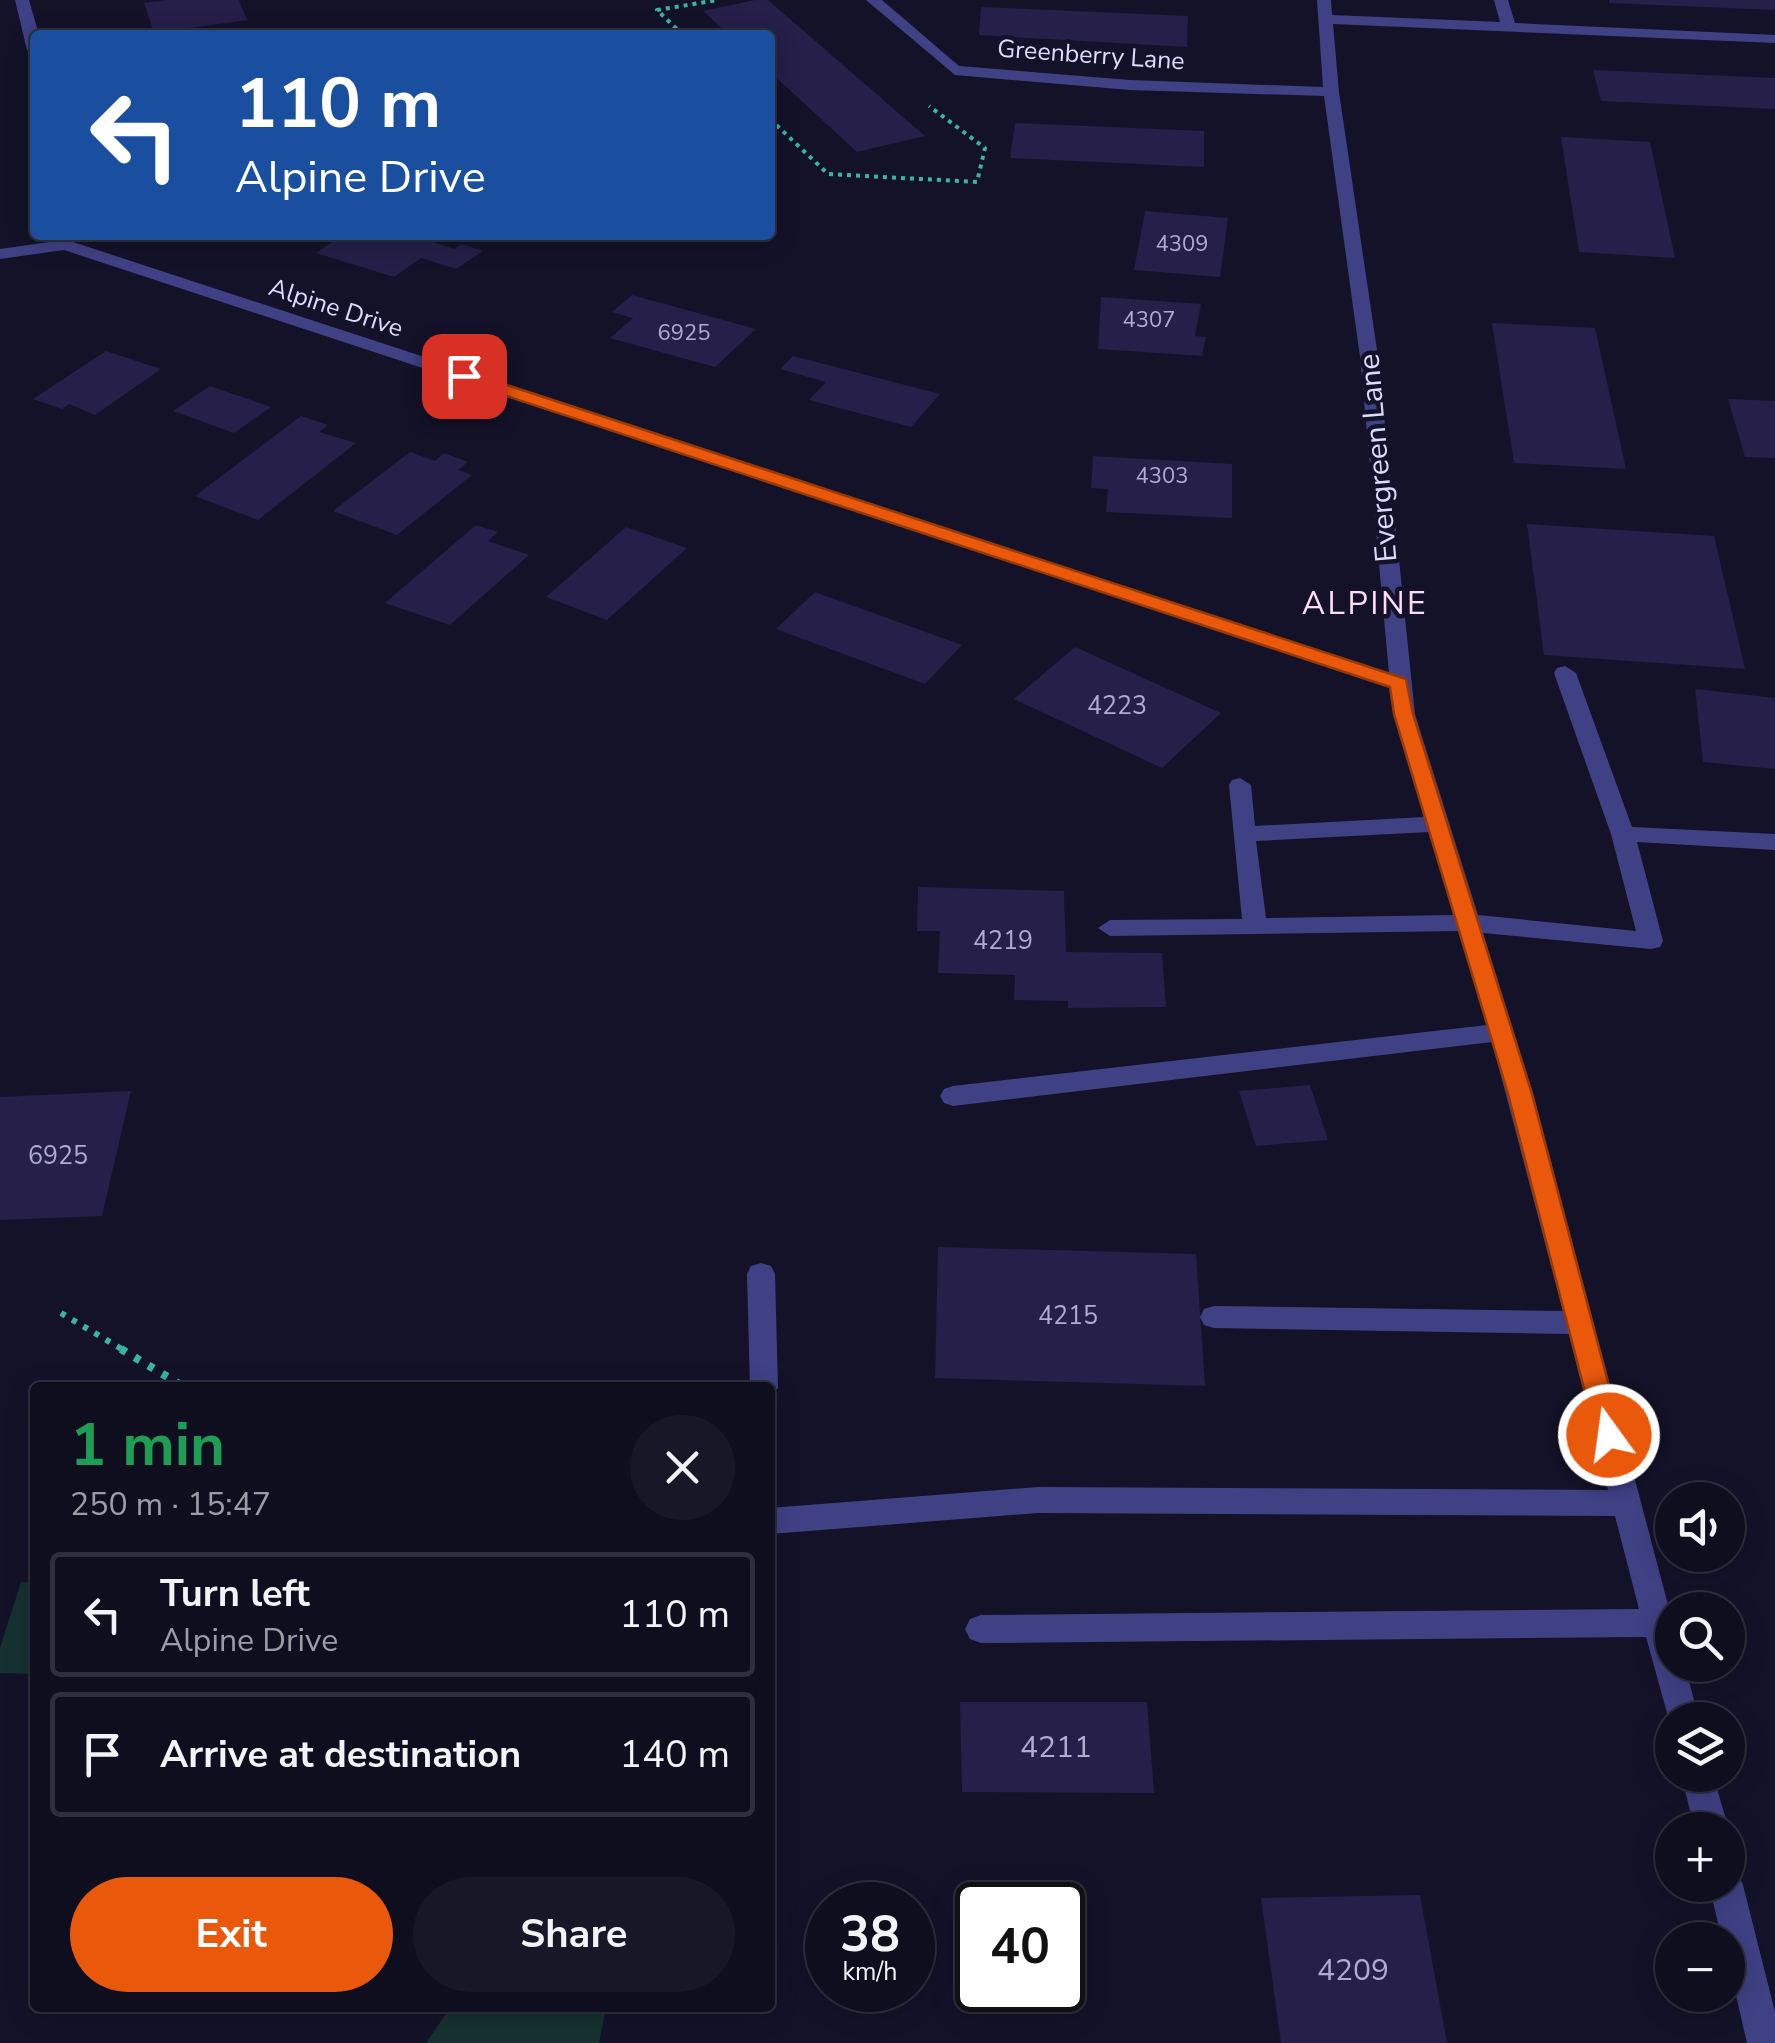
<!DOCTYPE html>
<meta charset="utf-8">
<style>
:root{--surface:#0f0e1f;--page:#181728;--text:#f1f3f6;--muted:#9b9ca4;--line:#2f2e3d;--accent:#ea580c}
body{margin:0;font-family:"Nunito Sans",sans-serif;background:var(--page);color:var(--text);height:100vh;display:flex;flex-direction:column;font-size:38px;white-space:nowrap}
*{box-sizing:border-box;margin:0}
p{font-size:32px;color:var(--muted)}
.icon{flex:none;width:55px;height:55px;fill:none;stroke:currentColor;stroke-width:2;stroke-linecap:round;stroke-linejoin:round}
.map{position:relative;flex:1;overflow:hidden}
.panel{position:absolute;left:30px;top:1382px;width:745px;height:630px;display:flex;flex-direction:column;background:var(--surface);border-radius:10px;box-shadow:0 5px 25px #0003,0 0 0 2px var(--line)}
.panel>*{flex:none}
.top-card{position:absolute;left:30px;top:30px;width:745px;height:210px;border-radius:10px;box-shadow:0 5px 25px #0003,0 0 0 2px var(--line);background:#1a4fa0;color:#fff;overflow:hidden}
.fabs{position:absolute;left:1655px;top:1482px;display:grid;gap:20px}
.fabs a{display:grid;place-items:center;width:90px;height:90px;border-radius:50%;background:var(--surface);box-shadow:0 5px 25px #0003,0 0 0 2px var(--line);font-size:50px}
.speed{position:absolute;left:805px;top:1882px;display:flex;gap:20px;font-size:50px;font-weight:700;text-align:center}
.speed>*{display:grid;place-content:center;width:130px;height:130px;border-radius:50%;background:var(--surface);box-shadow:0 5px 25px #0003,0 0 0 2px var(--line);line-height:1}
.speed small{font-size:25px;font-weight:400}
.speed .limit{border:5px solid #111;border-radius:15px;background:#fff;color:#111}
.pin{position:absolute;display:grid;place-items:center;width:85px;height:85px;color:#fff;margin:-42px;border-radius:20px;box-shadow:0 5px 15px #0006}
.me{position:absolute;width:110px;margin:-55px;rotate:346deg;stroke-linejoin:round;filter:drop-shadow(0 0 8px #0008)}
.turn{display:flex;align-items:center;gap:35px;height:210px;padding:0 40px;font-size:45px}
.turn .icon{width:130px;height:130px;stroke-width:2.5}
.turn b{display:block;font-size:70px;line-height:85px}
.round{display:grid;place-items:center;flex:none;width:105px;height:105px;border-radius:52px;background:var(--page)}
.summary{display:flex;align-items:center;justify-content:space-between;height:170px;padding:0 40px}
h1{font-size:60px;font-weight:700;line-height:75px;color:#1e9e55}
.cta{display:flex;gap:20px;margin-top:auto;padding:20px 40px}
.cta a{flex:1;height:115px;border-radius:60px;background:var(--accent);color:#fff;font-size:40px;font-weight:700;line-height:115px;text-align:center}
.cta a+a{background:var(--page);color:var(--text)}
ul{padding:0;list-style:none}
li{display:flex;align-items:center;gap:30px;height:125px;margin:0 20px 15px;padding:0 20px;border:5px solid var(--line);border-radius:10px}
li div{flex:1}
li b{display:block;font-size:38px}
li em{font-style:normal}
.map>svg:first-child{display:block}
.green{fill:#153230}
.building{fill:#251f49}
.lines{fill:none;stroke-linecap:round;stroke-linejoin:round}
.path-far2{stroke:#37b5a6;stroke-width:4;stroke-dasharray:4 5;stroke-linecap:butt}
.path-far1{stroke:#37b5a6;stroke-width:6;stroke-dasharray:5 8;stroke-linecap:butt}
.path{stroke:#37b5a6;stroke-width:8;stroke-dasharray:6 10;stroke-linecap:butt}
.minor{fill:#404185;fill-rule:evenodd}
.route{fill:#ea580c;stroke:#983908;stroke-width:2.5}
.labels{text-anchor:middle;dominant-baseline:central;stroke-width:9;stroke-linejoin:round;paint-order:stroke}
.far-number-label{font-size:22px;fill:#afacd0}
.far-street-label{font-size:25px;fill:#dddbfd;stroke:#141229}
.number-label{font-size:25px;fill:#afacd0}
.street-label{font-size:30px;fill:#dddbfd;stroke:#141229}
.near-number-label{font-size:30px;fill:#afacd0}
.neighbourhood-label{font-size:32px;letter-spacing:2.5px;fill:#fdddf3;stroke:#141229}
</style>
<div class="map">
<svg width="1775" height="2043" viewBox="0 0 1775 2043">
<rect width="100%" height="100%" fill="#141229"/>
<path class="green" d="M21 1582 35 1583V1674L0 1673V1648Z
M450 2008H606L599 2043H426Z"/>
<path class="building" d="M166 0H239L247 20 154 33 144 3Z
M755 0H768L925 136 857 152 770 72V35H729L703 11Z
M1609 0H1775V10L1609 3Z
M981 7 1188 16 1187 47 979 35Z
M1593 70 1775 78V109L1601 101Z
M1015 123 1204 131V167L1010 158Z
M1561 137 1650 142 1675 258 1579 252Z
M1145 211 1228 218 1220 277 1134 270Z
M343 235H409L455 249 462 244 483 251 456 269 421 258 394 277 316 253Z
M632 295 756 329 715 367 610 338 633 318 612 312Z
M1101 297 1201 304 1195 336 1206 337 1202 356 1098 349Z
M1492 323 1595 328 1626 469 1514 463Z
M106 351 161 369 95 415 69 404 62 409 33 399Z
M793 356 940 394 911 427 809 400 826 382 780 369Z
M210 386 271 407 234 433 173 411Z
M1728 399 1775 401V458L1745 457Z
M301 416 328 425 319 432 356 443 258 520 195 496Z
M410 452 435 461 444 453 468 462 458 470 472 475 397 535 333 511Z
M1093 456 1232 464V518L1106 512 1108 489 1091 488Z
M1527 524 1714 536 1745 669 1544 655Z
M476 525 498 532 488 541 529 555 450 625 385 603Z
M626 527 687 548 607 620 546 597Z
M815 592 962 645 925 684 776 629Z
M1075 647 1221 713 1162 768 1014 699Z
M1695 689 1775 698V769L1703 762Z
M918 887 1064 891 1066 952 1162 953 1166 1007 1068 1008V1001L1014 1000 1015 975 938 973 940 931H917Z
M1310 1085 1328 1140 1256 1146 1239 1091Z
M131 1091 102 1216 0 1220V1097Z
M938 1247 1196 1254 1205 1386 935 1378Z
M960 1702H1147L1154 1793 962 1792Z
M1420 1895 1447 2043H1281L1261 1898Z"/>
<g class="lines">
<path class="path-far2" d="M683 35 657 10 718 0
M770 119 828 174 977 182 985 148 929 106"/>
<path class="path-far1" d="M61 1313 125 1351"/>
<path class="path" d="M121 1349 186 1388"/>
<path class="minor" d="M15 0H29L39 35H35V55L27 50Z
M866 0H882L959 66 1130 80 1323 87 1317 0H1331L1332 15 1500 22 1494 0H1508L1515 23 1775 35V43L1333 24 1339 92 1378 357 1415 714 1478 915 1636 931 1611 834 1554 673 1557 668 1565 666 1576 673 1632 827 1775 834V850L1637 842 1663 941 1660 947 1651 949 1483 933 1533 1093 1672 1620V1665H1685L1699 1720H1672V1731L1646 1637 981 1643 970 1639 965 1629 970 1619 981 1615 1639 1609 1615 1516 1038 1513 770 1534V1508L1038 1487 1608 1490 1569 1334 1214 1328 1204 1325 1200 1317 1204 1309 1214 1306 1563 1311 1492 1042 953 1106 944 1103 940 1096 944 1089 953 1086 1487 1025 1459 931 1110 936 1098 928 1110 920 1242 919 1229 785 1232 780 1240 778 1251 785 1255 826 1424 817 1393 714 1391 687 64 250 0 259V249L57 241V235H73V242L1389 673 1360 357 1324 96 1130 90 955 75ZM1429 832 1454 915 1266 918 1256 841Z
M761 1263 771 1266 775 1274 778 1388 770 1398V1388H750L747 1274 751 1266Z
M1681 1775H1713L1729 1830 1728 1833 1695 1830Z
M1728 1869 1738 1873 1743 1885 1775 2012V2043H1747L1728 1961V1940H1722L1709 1885H1728Z"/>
</g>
<path class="route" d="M464 371 1406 679 1413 714 1532 1094 1622 1435 1618 1443 1609 1446 1600 1443 1596 1435 1508 1094 1394 714 1390 687 458 380 455 376Z"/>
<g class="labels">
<g class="far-number-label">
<text x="1182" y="244">4309</text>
<text x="1149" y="320">4307</text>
<text x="684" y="333">6925</text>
<text x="1162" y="476">4303</text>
</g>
<g class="far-street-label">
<text transform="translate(1091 55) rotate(4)">Greenberry Lane</text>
<text transform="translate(336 308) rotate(18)">Alpine Drive</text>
</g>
<g class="number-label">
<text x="1117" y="706">4223</text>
<text x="1003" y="941">4219</text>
<text x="58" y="1156">6925</text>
<text x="1068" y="1316">4215</text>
</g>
<g class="street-label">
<text transform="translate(1378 458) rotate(-95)">Evergreen Lane</text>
</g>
<g class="near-number-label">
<text x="1056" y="1747">4211</text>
<text x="1353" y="1970">4209</text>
</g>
<g class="neighbourhood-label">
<text x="1365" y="603">ALPINE</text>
</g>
</g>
</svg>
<div class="fabs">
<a><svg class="icon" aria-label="sound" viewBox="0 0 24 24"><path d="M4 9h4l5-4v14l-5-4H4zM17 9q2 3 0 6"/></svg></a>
<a><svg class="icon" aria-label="search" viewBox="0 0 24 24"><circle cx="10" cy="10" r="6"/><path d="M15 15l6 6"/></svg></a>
<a><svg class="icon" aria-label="layers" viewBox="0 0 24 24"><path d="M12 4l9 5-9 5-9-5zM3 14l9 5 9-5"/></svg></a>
<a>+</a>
<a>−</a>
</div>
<div class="speed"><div>38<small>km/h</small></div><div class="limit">40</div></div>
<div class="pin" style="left:464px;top:376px;background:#d93025"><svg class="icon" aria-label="arrive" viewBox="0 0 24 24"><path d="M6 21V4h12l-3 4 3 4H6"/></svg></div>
<svg class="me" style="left:1609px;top:1435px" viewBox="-20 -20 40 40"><circle r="17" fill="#ea580c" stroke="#fff" stroke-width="3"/><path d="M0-11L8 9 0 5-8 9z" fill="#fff"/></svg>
<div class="top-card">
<div class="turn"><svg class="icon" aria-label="left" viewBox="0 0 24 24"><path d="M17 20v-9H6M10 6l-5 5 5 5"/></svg><div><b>110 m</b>Alpine Drive</div></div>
</div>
<section class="panel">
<div class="summary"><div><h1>1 min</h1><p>250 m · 15:47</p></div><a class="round"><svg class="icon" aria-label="close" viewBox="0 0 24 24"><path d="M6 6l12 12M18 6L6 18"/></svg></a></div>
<ul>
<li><svg class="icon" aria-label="left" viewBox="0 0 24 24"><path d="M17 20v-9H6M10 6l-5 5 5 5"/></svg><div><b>Turn left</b><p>Alpine Drive</p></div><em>110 m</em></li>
<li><svg class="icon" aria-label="arrive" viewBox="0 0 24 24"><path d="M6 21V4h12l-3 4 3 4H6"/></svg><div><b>Arrive at destination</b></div><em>140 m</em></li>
</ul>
<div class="cta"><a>Exit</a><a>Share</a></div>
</section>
</div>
